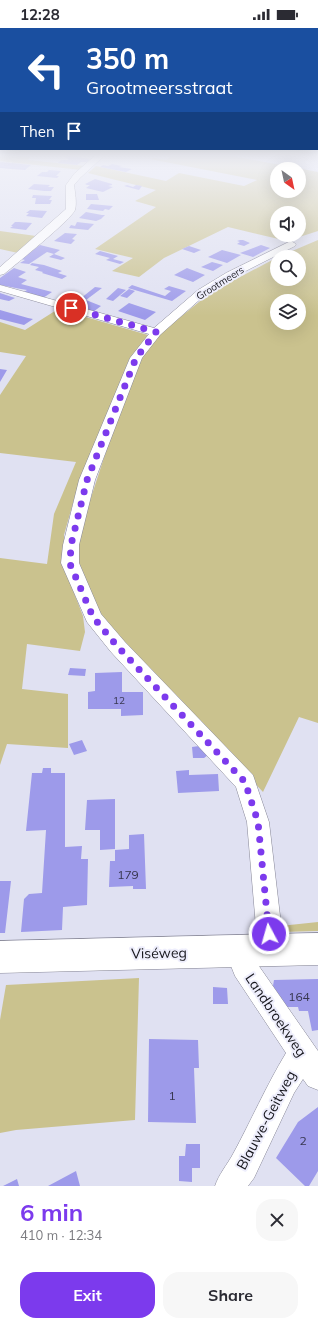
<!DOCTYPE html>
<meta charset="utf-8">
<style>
:root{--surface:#fff;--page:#f7f7f7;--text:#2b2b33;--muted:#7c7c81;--accent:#7c3aed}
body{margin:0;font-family:Mulish,sans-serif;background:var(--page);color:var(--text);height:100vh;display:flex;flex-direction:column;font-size:15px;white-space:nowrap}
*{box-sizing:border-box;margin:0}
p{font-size:13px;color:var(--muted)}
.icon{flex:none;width:22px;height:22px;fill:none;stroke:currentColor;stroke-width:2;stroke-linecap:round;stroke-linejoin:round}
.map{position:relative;height:1158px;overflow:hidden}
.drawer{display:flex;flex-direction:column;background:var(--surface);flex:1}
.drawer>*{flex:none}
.guide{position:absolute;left:0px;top:0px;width:318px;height:122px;box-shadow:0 4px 16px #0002;background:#1a4fa0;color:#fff;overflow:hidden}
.needle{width:26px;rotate:147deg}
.fabs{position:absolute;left:270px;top:134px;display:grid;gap:8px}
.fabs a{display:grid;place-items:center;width:36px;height:36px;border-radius:50%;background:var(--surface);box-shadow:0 4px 16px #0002;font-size:20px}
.pin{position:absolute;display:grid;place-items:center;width:34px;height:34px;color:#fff;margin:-17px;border:2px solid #fff;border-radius:50%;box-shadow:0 1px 4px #0007}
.me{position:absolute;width:44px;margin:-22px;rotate:354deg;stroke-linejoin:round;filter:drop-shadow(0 0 3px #0008)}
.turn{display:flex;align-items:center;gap:14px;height:84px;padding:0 20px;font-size:18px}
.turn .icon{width:52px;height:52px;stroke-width:2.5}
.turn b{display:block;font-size:28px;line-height:34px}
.then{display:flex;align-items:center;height:38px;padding:0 20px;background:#0003;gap:8px;font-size:15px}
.round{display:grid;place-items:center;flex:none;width:42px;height:42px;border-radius:16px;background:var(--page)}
.summary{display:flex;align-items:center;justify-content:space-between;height:68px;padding:0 20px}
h1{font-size:24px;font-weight:700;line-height:30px;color:var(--accent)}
.action{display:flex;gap:8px;margin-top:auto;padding:8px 20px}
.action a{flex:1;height:46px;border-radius:16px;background:var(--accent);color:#fff;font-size:16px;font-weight:700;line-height:46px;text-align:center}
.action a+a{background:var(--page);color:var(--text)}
.status{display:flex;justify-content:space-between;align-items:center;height:28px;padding:0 20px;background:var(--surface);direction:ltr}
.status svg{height:11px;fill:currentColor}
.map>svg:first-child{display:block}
.green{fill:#cac28e;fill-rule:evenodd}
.building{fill:#9d9aea}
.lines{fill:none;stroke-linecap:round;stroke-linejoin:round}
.street-casing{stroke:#868696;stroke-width:1}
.secondary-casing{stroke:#868696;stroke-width:1}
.street{fill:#fff;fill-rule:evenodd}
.secondary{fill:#fff;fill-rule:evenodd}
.route{stroke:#7c3aed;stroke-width:7;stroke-dasharray:0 12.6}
.labels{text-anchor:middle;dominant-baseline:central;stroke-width:4;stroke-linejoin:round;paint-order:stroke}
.far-street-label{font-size:10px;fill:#15151b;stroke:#eeeefc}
.number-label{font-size:10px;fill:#37364f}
.near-number-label{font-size:12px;fill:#37364f}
.near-street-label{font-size:14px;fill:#15151b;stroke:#eeeefc}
</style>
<div class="status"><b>12:28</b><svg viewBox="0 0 49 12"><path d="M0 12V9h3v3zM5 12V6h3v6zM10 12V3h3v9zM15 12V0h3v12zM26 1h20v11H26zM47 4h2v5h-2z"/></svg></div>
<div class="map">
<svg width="318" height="1158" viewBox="0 0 318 1158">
<rect width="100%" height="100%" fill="#e0e1f2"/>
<path class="green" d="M0 126 30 129 28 132 85 138 81 142 0 133Z
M174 126H221L318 144V203L287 213 228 199 164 230 139 249 112 243 133 230 95 221 156 179 135 173 156 162 88 145 96 138 166 153 179 145 244 158 257 152 150 131 154 130 166 132ZM277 141H299V163H277ZM277 185H299V207H277Z
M0 203 36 208 18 225 0 221Z
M318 212V695L299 689 263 764 104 595 77 532 80 503 119 384 141 329 162 304 210 265 276 230H277V251H299V229H278ZM277 273H299V295H277Z
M58 281 148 307 129 332 75 468 64 507V539L83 588 85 604 80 623 27 616 22 661 68 666V720L7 716 0 737V530L47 536 54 486 76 434 0 425V367L26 328 0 324V294L25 302Z
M318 894V903L282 904 280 898Z
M139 950 135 1092 16 1102 0 1105V992L6 957Z"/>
<path class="building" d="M62 126 72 127 70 128 90 131 87 134H81L77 137 58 135 61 132H69H67L69 131 65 130 67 128Z
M0 134 31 137 25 142 0 140Z
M112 136 122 138 119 139 132 141 126 144 100 139 103 137 108 138Z
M49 142 61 143 56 148H59L57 150 37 148 42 144H47Z
M95 151 112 156V157L108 158 113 159 103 164 86 160 90 157H85L87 156H85Z
M34 156 50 157 48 159H54L51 163H44L28 161Z
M127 157 133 159 136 157 142 158 139 162 124 158Z
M86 166H97L99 172H86Z
M33 167 52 168 49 172H52L50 176H35L36 170H32Z
M91 176 113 178 109 182 105 181 103 183 87 181Z
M30 182 47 183 42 190 26 188 29 185H26Z
M86 184 102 187H105L101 191 96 193 79 190Z
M15 194H19L32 195 26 202 10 200 13 198H11Z
M77 194 94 196 88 202 69 200 71 197 75 198Z
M65 205 77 206 72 211 75 212 71 216 54 213Z
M240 212H243L250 215 244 218 237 216 240 214 237 213Z
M40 217 60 222 54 226 65 230 61 232 49 229 54 226 47 224 29 236 20 235 25 232 21 231Z
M261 217 270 220 253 229 240 225Z
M189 218 201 222 194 225 182 221Z
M222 222 241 227 227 235 208 229Z
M100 223 118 228 113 231 124 234 120 236 106 232 110 230 95 226Z
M212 234 223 237 213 243 201 239Z
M32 235 44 237 62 243 58 245 67 248 62 251 42 245 43 244 35 242 39 239 30 237Z
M14 240 26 244 18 249 27 252 21 256 52 264 43 270 24 264 27 262 21 261 0 257V250Z
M187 240 205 247 193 254 174 247Z
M132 257 165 268 171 263 164 261 169 258 186 263 172 273 128 260Z
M95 259 102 260 86 272 101 278 93 284 71 278Z
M118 260 126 262 113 273 106 271Z
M129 261 135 263 127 270 120 268Z
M0 265 15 270 9 273 4 272 0 271Z
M129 275 156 284 145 292 118 283Z
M0 282 28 290 33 291 24 297 0 291Z
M0 341 7 342 0 354Z
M70 640 86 641 85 648 68 647Z
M122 644V664H143V687L121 688V681H88V664L95 663V645Z
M82 712 87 723 74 727 69 716Z
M199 718 208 727 204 730H193L192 719Z
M43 740H51V745H65V819L82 818 81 831H88L87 877 63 879 62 902 21 904 24 871 29 866 42 865 46 802 26 803 32 745H42Z
M189 742V747L218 746 219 763 178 765 176 743Z
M115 771V821L100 822V802H85L87 772Z
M144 806 146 861H133V858L109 859 110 833H115V822L129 821V807Z
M0 853H11L5 905H0Z
M318 951V1002L312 1003 308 983H299L298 979H287L273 958 274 952Z
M213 959 227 960 228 976H213Z
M149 1011 198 1012 199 1040H194L196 1095 148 1094Z
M318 1079V1143L309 1158H305L276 1130 298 1094Z
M186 1116H200V1140H192V1154L179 1153V1128H185Z
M76 1143 80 1158H48Z
M17 1151 19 1158H3Z"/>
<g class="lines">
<g class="street-casing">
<path id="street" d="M97 126H106L80 150 74 157C75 164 77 175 75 182 71 192 16 236 4 246L0 247V239L66 181V157L74 146Z
M291 213 296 216 295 218 234 249 206 266 160 307 142 330 95 452 79 517V535L101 586 125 614 253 747 269 794 284 922 280 931 271 935 262 931 258 922 247 794 236 759 111 624 87 594 61 535 63 517 79 452 130 330 149 306 0 263V257L154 300 198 262 226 245Z
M238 910 247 914 254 931 318 1023V1062L308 1058 303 1051 294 1065 254 1150 248 1158H215C219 1146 227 1137 233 1126 251 1093 266 1058 286 1025L235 948 225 923 229 914Z"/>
</g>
<g class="secondary-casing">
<path id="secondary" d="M318 905V937L0 945V913Z"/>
</g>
<use href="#street" class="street"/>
<use href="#secondary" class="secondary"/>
</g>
<linearGradient id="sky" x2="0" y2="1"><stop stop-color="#92aca6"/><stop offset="0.44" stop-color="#f1f2f9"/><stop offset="1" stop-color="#f1f2f9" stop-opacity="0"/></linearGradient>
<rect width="318" height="288" fill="url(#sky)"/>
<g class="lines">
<path class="route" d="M71 280 156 304 136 330 87 452 71 517 70 536 93 589 118 619 245 754 258 794 269 906"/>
</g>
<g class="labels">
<g class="far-street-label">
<text transform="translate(220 255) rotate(-32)">Grootmeers</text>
</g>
<g class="number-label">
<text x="119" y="672">12</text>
</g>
<g class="near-number-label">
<text x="128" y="846">179</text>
<text x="299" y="968">164</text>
<text x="172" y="1067">1</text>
<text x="303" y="1112">2</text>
</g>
<g class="near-street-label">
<text transform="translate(159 925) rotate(-1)">Viséweg</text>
<text transform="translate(276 987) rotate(56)">Landbroekweg</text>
<text transform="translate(266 1092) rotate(-62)">Blauwe-Geitweg</text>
</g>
</g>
</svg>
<div class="fabs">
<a><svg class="needle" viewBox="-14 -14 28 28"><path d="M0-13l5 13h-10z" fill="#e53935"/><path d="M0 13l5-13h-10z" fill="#7c7c81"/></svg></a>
<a><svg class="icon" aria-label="sound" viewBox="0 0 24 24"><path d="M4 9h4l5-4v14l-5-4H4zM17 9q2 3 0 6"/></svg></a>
<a><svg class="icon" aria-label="search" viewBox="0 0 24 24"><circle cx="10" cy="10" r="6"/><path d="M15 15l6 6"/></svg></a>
<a><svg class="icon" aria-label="layers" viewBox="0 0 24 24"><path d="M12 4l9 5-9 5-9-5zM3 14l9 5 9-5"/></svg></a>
</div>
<div class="pin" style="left:71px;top:280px;background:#d93025"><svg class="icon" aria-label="arrive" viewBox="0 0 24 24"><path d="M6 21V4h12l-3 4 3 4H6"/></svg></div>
<svg class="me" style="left:269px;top:906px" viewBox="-20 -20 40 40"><circle r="17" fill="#7c3aed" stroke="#fff" stroke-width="3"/><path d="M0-11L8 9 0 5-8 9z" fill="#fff"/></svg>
<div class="guide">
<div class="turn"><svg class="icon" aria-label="left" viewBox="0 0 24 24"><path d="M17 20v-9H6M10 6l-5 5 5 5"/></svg><div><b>350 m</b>Grootmeersstraat</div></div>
<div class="then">Then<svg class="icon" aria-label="arrive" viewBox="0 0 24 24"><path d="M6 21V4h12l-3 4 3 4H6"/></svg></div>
</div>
</div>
<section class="drawer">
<div class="summary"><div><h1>6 min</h1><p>410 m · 12:34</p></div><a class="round"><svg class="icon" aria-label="close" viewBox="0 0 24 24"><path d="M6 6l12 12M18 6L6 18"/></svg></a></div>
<div class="action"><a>Exit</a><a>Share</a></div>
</section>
